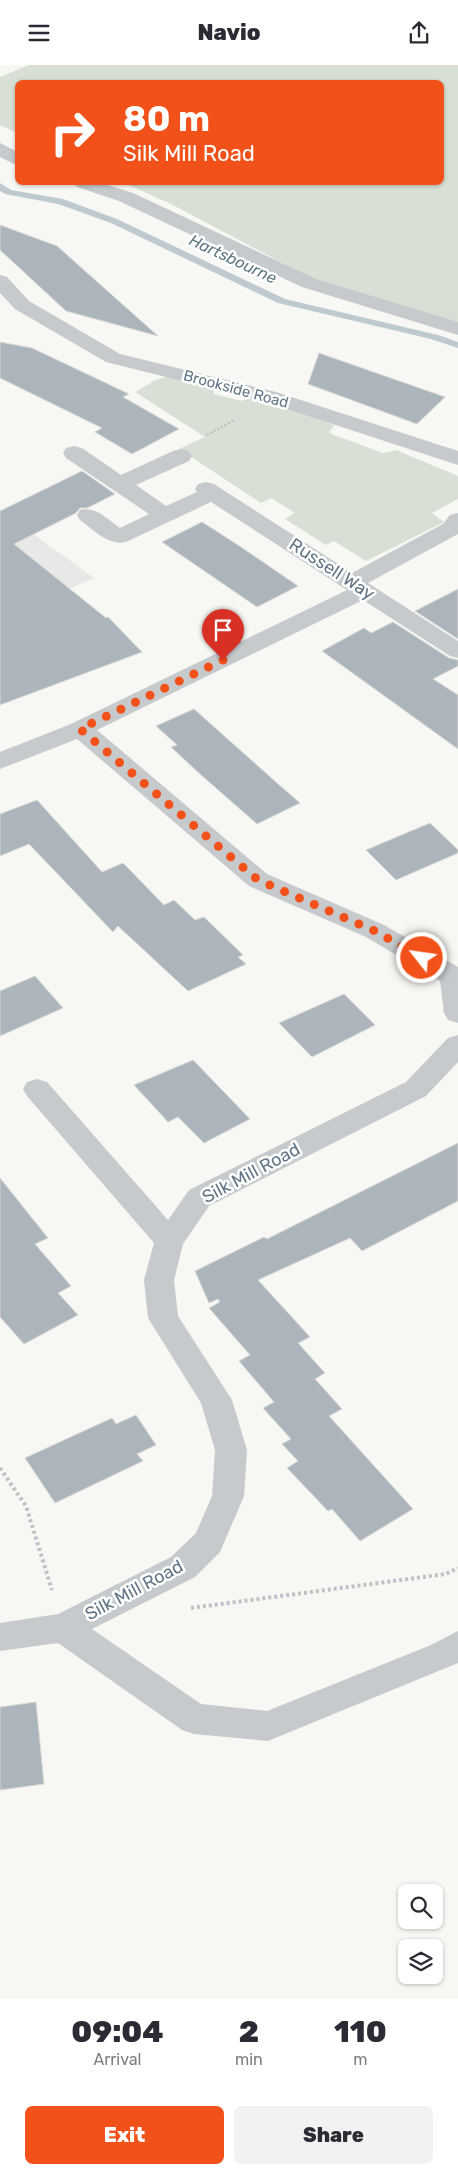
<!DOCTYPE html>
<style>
:root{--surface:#fff;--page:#f2f2f3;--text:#2b2b33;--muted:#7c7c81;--accent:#f25119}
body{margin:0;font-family:Rubik,sans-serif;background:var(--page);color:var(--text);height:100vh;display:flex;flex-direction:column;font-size:19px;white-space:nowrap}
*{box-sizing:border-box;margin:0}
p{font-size:16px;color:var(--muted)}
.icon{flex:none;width:28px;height:28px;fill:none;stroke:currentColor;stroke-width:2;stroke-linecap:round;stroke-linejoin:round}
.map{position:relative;height:1934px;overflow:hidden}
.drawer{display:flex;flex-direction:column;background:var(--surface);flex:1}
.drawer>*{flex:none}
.top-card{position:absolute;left:15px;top:15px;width:429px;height:105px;border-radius:8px;box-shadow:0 1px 4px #0004;background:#f25119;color:#fff;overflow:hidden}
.buttons{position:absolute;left:398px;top:1819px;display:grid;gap:10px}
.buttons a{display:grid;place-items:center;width:45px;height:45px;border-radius:8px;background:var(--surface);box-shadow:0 1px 4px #0004;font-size:25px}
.pin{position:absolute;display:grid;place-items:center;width:42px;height:42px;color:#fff;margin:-51px -21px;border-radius:50% 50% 50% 0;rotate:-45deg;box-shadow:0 0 5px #0007}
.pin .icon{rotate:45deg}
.me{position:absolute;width:55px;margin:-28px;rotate:300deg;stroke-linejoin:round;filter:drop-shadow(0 0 4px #0008)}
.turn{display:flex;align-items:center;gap:18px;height:105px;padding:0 25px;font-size:22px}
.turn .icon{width:65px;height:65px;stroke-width:2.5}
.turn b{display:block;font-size:35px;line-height:42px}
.eta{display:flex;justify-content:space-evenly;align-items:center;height:85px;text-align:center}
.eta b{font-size:30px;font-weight:800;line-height:35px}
.button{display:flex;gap:10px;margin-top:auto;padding:10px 25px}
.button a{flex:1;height:58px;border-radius:8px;background:var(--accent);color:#fff;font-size:20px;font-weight:800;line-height:58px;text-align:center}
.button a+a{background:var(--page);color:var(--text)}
header{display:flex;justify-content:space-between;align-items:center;height:65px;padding:0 25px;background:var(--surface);font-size:22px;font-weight:800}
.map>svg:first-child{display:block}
.built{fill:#e8e9e7}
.green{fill:#d8dfd4}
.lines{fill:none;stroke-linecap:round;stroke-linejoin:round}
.stream{fill:#bfcad0;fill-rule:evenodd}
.building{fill:#acb5bb;stroke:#d8d8d6}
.path-far1{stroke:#bfc2c4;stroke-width:2.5;stroke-dasharray:2 2;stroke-linecap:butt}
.path{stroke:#bfc2c4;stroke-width:4;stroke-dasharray:3 3;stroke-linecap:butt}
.minor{fill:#c6cacd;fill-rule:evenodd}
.route{stroke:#f25119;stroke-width:9;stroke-dasharray:0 16.2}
.labels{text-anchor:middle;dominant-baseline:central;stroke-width:5;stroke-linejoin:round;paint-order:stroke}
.far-street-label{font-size:15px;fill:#637687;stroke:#fff}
.far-water-label{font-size:16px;font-style:italic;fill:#5f7883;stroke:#fff}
.street-label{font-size:18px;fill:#637687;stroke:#fff}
</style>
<header><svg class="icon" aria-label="menu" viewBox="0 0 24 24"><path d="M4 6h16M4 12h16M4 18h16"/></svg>Navio<svg class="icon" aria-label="share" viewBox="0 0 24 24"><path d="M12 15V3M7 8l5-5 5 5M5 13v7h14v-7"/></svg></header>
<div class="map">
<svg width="458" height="1934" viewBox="0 0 458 1934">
<rect width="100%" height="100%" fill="#f7f7f3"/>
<path class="built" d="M0 445 94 513 0 555Z"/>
<path class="green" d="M29 0H458V259L311 213 171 139 124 118H441V18H18L17 68 0 60V12Z
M166 312 214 322V329L241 336 251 331 334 360 329 368 383 388 396 385 458 411V434L432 448 444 457 366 496 334 476 326 480 285 454 295 448 271 433 261 438 179 384 205 372 135 327 156 315Z"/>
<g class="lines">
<path class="stream" d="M0 118 11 125 63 134 117 154 285 234 438 270 458 277V283L431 274 278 238 111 158 58 139 5 129 0 126Z"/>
</g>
<path class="building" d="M0 160 57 181 158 271 66 246 0 185Z
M0 277 32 283 129 329 123 332 179 364 132 389 95 367 102 363 0 313Z
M319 288 445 332 417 359 308 319Z
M82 406 115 429 87 443H80L76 448 14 479 106 553 108 552 142 587 0 640V446Z
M202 457 241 482 298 521 257 542 162 477Z
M458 524V574L415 546Z
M393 557 449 593 458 595V601L433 614 458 630V684L322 586 364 563 371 568Z
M194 644 277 718 300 738 257 759 200 709 171 682 177 680 156 661Z
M37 735 102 807 123 798 164 840 174 835 195 855 204 852 243 890 238 892 246 899 188 926 118 861 113 867 29 779 0 791V749Z
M430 758 458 785V788L396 815 366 785Z
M35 911 63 943 0 971V926Z
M344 929 375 960 312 992 279 958Z
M193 995 250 1054 204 1078 178 1052 168 1057 134 1020Z
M458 1078V1136L362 1186 350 1173 258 1215 310 1272 298 1278 325 1308 315 1314 342 1344 329 1351 413 1444 360 1476 332 1444 328 1446 287 1403 298 1396 282 1379 291 1374 263 1343 274 1337 239 1296 250 1290 209 1243 220 1237 218 1234 209 1238 195 1206 264 1172 267 1174Z
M0 1113 48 1173 35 1179 71 1221 58 1228 78 1250 24 1279 0 1252Z
M136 1350 156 1380 137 1389 143 1396 55 1438 25 1393 112 1353 116 1359Z
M36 1637 44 1719 0 1725V1642Z"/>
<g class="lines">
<path class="path-far1" d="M207 370 234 355"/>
<path class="path" d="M0 1403 26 1441 52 1525
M191 1543 446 1509 458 1503"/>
<path class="minor" d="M0 78 18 87V101L0 92Z
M75 118H101L133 128 316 214 458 257V270L302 222 119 136 77 122Z
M0 210 7 212 29 236 120 289 276 327 458 386V400L262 336 106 297 15 244 0 228Z
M74 381 82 383 121 410 173 386 181 384 189 386 192 391 189 396 136 420 166 441 197 427 195 424 198 419 206 417 214 419 352 508 443 459 450 450 458 448V469L368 518 458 576V593L450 591 363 535 97 665 267 809 384 860 458 902V958L448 955 444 948 440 916 366 872 249 821 77 674 0 704V687L71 659 347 525 211 437 126 477C108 481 94 465 80 455L77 450 80 445C96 441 107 454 120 463L149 449 66 393 63 388 66 383Z
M458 970V997L426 1031 209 1141 183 1179 174 1215 178 1251 232 1335 247 1385 244 1431 220 1487 195 1512 92 1564 201 1639 267 1646 431 1580 458 1566V1598L268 1676 194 1669 182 1665 58 1578 0 1586V1558L58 1549 171 1492 196 1468 212 1431 215 1385 201 1338 148 1253 144 1215 154 1178 27 1031 23 1024 27 1017 37 1014 47 1017 168 1155 189 1125 406 1017 448 973Z"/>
</g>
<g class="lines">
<path class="route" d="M223 595 80 664 258 815 375 866 422 893"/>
</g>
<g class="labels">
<g class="far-street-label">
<text transform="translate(236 324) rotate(15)">Brookside Road</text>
</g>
<g class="far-water-label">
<text transform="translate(233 194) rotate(25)">Hartsbourne</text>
</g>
<g class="street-label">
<text transform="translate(332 504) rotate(33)">Russell Way</text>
<text transform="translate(251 1108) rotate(-28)">Silk Mill Road</text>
<text transform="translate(134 1525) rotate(-28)">Silk Mill Road</text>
</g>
</g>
</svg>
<div class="buttons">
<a><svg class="icon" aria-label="search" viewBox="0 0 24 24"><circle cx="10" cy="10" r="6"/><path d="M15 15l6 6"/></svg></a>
<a><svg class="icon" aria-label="layers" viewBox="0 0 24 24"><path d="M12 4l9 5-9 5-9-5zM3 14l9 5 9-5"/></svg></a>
</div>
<div class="pin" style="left:223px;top:595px;background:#d93025"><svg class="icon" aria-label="arrive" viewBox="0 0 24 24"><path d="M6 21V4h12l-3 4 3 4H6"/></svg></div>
<svg class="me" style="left:422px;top:893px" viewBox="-20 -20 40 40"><circle r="17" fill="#f25119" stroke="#fff" stroke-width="3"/><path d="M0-11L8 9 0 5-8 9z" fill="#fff"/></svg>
<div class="top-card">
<div class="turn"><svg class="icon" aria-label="right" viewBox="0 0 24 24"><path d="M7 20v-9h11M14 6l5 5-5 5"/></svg><div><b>80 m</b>Silk Mill Road</div></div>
</div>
</div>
<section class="drawer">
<div class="eta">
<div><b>09:04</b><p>Arrival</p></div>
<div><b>2</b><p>min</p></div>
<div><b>110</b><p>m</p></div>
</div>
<div class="button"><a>Exit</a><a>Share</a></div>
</section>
